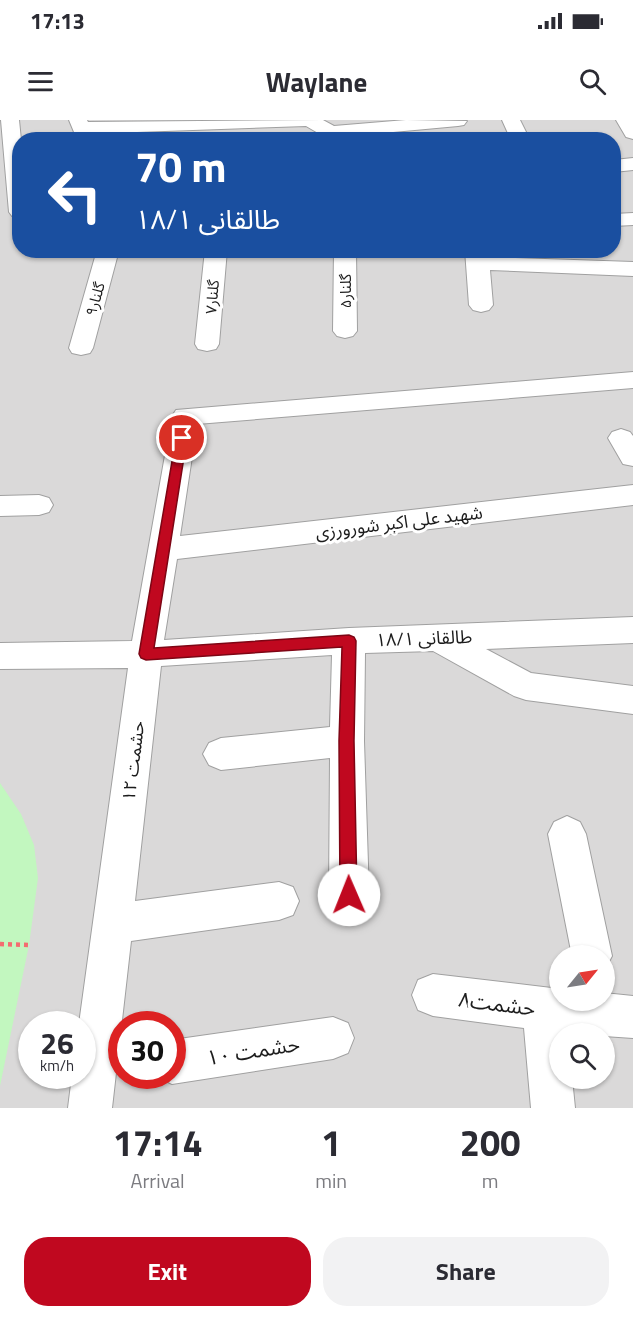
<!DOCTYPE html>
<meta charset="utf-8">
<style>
:root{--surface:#fff;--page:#f2f2f3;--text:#2b2b33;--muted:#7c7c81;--accent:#c0081f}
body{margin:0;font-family:"Titillium Web","Noto Sans Arabic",sans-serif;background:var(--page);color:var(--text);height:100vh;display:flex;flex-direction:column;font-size:22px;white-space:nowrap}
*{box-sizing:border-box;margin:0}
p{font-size:20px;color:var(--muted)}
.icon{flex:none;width:33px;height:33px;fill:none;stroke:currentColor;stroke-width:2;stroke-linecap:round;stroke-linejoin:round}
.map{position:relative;height:988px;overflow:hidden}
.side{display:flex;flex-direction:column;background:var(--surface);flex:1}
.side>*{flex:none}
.banner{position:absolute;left:12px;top:12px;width:609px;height:126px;border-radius:24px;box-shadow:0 2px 4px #0004;background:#1a4fa0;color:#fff;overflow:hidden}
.needle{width:39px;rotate:60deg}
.fabs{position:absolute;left:549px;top:825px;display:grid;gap:12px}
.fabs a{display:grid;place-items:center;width:66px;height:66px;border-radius:50%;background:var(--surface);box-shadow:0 2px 4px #0004;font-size:30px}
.speed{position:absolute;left:18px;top:891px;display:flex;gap:12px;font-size:30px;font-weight:700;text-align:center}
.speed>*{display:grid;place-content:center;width:78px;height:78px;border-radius:50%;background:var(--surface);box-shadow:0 2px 4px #0004;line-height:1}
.speed small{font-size:15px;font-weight:400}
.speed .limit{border:9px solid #d22;background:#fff;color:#111}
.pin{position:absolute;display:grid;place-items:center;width:51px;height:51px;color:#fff;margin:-26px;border:3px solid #fff;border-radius:50%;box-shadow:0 2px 6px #0007}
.me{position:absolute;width:66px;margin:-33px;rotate:359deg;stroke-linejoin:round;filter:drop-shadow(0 0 4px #0008)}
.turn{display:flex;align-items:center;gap:21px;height:126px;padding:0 24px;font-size:27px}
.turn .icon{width:78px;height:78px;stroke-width:2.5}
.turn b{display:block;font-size:42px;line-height:51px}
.eta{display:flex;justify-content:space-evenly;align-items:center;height:102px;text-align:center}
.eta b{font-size:36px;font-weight:700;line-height:42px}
.primary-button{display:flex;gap:12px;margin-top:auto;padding:12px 24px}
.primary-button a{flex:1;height:69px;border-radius:24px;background:var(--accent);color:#fff;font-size:24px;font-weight:700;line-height:69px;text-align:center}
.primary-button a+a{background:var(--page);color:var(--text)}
.status{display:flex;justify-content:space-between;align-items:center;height:42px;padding:0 30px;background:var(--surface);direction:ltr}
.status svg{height:16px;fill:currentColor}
header{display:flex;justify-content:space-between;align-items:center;height:78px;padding:0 24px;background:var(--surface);font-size:27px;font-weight:700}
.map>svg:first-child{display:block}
.residential{fill:#dad9d9;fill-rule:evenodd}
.park{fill:#c2f7bf}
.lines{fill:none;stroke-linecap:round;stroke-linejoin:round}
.minor-casing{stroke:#a0a0a0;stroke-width:2}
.path{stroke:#f46c70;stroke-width:4.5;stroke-dasharray:4 4;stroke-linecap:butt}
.minor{fill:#fff;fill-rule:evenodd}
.wall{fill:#a69d99}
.building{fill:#c1b7b2;stroke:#87807d;stroke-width:1.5}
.route{fill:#c0081f;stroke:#7d0514;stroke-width:1.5}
.labels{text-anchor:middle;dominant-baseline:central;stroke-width:6;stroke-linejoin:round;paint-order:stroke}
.far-street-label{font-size:15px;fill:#1c1c1c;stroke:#fff}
.street-label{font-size:18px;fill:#1c1c1c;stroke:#fff}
.near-street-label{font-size:21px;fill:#1c1c1c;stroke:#fff}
</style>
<div class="status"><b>17:13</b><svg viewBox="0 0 49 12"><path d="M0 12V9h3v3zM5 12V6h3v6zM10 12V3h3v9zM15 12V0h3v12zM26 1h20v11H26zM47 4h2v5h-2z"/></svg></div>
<header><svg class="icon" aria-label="menu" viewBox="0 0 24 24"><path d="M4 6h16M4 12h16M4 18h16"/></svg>Waylane<svg class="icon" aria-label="search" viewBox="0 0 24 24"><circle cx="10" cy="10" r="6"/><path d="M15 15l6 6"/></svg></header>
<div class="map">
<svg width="633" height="988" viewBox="0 0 633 988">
<rect width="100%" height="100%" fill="#ede8e2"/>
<path class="residential" d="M0 0H633V988H0ZM20 20H614V130H20ZM560 836H604V880H560ZM32 904H82V956H32ZM122 904H172V956H122ZM560 914H604V958H560Z"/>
<path class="park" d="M0 663 21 694 34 725 38 758 29 825 0 966Z"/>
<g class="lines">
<g class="minor-casing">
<path id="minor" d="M1 0H19L21 20 19 98 12 96 9 92Z
M69 0H87L88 2 323 0 334 6 406 0 467 1 464 5 458 6 350 16 353 20H330L306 6 81 14 74 12Z
M502 0H520L530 20H511Z
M616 0H633V19L626 17Z
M633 38V50L614 52V40Z
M633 93V105L614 106V94Z
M97 130H119L93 228 90 233 81 235 72 233 69 228Z
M205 130H227L219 224 216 229 207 231 198 229 195 224Z
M334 130H356L357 211 353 216 345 218 337 216 333 211Z
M465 130H487L488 137 633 142V156L490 150 493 185 489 190 481 192 473 190 469 185Z
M633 252V268L197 304 180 416 633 365V385L177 439 164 520 349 508 633 497V523L486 529 531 553 633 566V594L526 580 514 576 433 531 365 533 364 621 369 775 363 789 349 794 335 789 329 775 330 638 221 650 209 645 203 634 209 623 221 618 330 607 332 535 161 546 135 781 279 762 293 767 299 781 293 795 279 800 131 821 112 988H68L72 956H82V904H79L128 548 0 549V523L132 521 172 296 176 290Z
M621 309 630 312 633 316V346L623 344 608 318 612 312Z
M39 375 49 378 53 385 49 392 39 395 0 396V376Z
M567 696 580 702 586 714 612 836 604 851V836H572L548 714 554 702Z
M433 854 560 869V880H604V873L633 876V918L604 916V914H560V958H572L575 988H531L524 908 433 896 418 890 412 875 418 860Z
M333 897 348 903 354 918 348 933 333 939 172 964 156 956H172V920Z"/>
</g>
<path class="path" d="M0 824 29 825"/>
<use href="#minor" class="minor"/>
</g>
<path class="wall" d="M614 64 620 81 617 93H614Z"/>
<path class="building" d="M614 64 620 81 614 82Z"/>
<path class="route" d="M182 314 187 318 154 528 349 515 354 517 356 521 354 621 357 775 355 781 349 783 343 781 340 775 339 621 342 527 146 540 141 538 139 534 176 318Z"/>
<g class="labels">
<g class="far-street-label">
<text transform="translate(345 171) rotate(-90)">گلنار۵</text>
<text transform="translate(212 177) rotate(-85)">گلنار۷</text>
<text transform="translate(95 179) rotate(-74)">گلنار۹</text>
</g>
<g class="street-label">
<text transform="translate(399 402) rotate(-7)">شهید علی اکبر شورورزی</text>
<text transform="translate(424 518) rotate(-2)">طالقانی ۱۸/۱</text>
<text transform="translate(133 641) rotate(-83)">حشمت ۱۲</text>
</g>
<g class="near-street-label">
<text transform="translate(497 883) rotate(7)">حشمت۸</text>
<text transform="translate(253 930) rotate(-9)">حشمت ۱۰</text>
</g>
</g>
</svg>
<div class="fabs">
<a><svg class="needle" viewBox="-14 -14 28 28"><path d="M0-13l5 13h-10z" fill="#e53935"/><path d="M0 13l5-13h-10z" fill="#7c7c81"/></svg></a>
<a><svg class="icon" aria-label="search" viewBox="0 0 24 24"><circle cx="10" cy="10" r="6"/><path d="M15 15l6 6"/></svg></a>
</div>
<div class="speed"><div>26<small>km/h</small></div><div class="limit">30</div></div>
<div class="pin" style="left:182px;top:318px;background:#d93025"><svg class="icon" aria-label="arrive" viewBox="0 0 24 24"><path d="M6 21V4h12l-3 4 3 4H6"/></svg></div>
<svg class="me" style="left:349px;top:775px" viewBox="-20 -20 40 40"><circle r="19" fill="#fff"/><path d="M0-13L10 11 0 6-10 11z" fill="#c0081f"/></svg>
<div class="banner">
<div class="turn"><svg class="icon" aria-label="left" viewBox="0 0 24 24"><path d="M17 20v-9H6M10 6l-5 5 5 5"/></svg><div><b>70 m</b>طالقانی ۱۸/۱</div></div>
</div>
</div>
<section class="side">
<div class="eta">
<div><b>17:14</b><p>Arrival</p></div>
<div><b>1</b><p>min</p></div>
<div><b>200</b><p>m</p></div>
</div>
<div class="primary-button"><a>Exit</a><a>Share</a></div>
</section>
